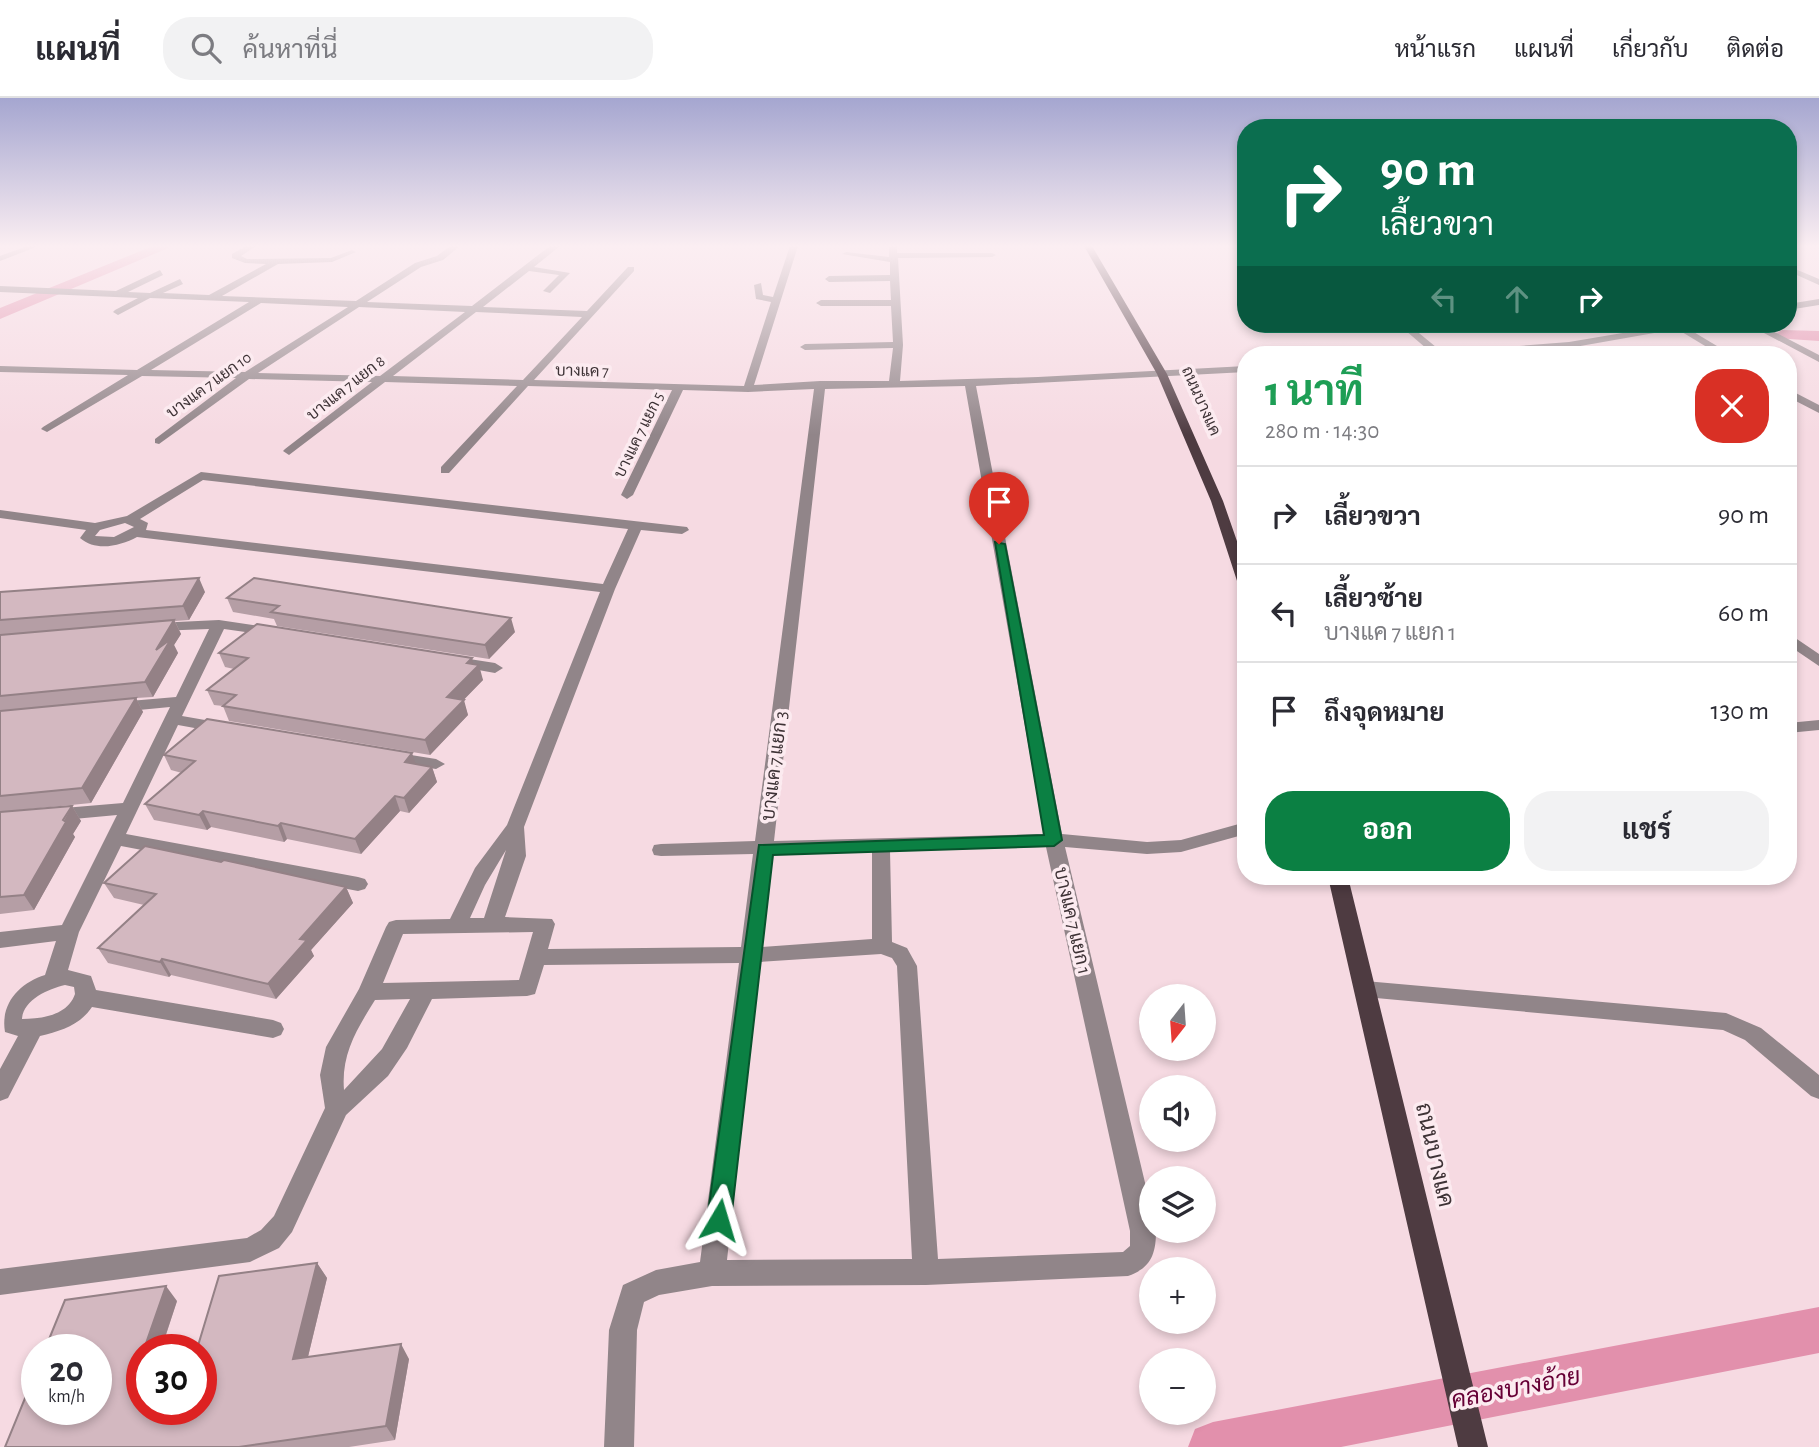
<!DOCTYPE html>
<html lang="th">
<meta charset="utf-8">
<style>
:root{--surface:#fff;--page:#f2f2f3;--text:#2b2b33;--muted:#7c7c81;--line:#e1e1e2;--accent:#0b8043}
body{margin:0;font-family:"Alegreya Sans",Sarabun,sans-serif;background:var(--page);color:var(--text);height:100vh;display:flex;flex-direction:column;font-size:26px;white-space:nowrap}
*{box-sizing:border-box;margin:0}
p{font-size:23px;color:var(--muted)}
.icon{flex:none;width:38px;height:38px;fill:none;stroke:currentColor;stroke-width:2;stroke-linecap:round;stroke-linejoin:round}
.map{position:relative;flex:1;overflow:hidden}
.side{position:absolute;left:1237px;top:248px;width:560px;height:539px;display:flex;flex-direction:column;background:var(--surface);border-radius:28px;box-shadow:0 4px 10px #0003}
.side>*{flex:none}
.top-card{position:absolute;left:1237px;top:21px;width:560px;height:214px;border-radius:28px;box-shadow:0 4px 10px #0003;background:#0b6e4f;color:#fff;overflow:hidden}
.needle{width:46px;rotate:197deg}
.fabs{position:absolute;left:1139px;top:886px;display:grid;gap:14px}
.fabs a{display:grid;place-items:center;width:77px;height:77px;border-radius:50%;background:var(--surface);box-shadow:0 4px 10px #0003;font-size:35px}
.speed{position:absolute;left:21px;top:1236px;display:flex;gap:14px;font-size:35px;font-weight:700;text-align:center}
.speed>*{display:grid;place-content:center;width:91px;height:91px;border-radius:50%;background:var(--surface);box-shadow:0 4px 10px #0003;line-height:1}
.speed small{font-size:18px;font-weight:400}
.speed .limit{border:10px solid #d22;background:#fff;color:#111}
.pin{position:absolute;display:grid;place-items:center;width:60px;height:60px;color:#fff;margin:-72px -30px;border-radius:50% 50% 50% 0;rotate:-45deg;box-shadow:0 0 7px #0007}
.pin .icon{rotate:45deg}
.me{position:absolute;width:77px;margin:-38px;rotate:7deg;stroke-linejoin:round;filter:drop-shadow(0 0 5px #0008)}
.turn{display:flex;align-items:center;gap:24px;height:147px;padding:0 28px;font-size:32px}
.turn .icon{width:91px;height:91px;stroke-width:2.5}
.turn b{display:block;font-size:49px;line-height:60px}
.lanes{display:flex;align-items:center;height:66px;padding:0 28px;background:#0003;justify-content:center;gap:35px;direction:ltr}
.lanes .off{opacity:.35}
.round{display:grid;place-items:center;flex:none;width:74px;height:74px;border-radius:28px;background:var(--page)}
.overview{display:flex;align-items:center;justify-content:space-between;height:119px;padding:0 28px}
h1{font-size:42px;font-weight:700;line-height:52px;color:#1e9e55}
.primary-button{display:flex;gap:14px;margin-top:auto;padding:14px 28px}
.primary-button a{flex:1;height:80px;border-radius:28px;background:var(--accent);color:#fff;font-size:28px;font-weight:700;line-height:80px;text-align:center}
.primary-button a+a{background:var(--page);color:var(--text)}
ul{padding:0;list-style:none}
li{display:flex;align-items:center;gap:21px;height:98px;padding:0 28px;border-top:2px solid var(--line)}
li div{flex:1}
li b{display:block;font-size:26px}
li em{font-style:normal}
header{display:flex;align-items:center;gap:42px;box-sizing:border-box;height:98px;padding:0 35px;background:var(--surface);border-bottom:2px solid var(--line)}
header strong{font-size:33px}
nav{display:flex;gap:38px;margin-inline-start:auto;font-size:24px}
.search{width:490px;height:63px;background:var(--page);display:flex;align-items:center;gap:18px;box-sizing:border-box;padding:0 24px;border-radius:28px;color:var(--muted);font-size:26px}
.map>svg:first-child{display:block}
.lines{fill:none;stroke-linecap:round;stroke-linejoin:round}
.canal{fill:#e290ac;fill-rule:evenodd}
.minor{fill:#918589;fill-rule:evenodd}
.major{fill:#4e3b41;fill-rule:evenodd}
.wall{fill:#b59ea5}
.shaded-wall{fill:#948186}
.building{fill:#d3b8c0;stroke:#948186;stroke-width:2}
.route{fill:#0b8043;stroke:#07532c;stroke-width:2}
.labels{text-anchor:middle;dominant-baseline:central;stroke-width:7;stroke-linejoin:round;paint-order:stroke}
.far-street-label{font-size:16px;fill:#3e3336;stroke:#fcebf0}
.street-label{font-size:19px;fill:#3e3336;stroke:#fcebf0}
.near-street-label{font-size:23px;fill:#3e3336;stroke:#fcebf0}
.near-water-label{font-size:24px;font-style:italic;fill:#670036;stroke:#fcebf0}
</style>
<header>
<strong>แผนที่</strong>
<div class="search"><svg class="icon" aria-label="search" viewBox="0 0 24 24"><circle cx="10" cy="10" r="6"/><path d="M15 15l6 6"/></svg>ค้นหาที่นี่</div>
<nav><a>หน้าแรก</a><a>แผนที่</a><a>เกี่ยวกับ</a><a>ติดต่อ</a></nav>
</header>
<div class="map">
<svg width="1819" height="1349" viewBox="0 0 1819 1349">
<rect width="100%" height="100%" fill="#f6dae2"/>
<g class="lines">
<path class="canal" d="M153 148H173L0 221V210Z
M1782 232 1819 233V243L1776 240 1774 237Z
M1819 1209V1255L1341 1349H1188L1195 1331 1213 1324Z"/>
<path class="minor" d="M27 148H39L0 163V158Z
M246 148H256L241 158 247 161 331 160 352 152 356 154 332 164 278 166 222 198 356 203 415 165 437 158 450 148H460L443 162 421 169 367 204 472 208 550 148H560L534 169 570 175 550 195 543 193 559 177 529 173 483 209 587 213 628 169H634V173L534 282 744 288 771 204 756 201 754 187 761 185 763 197 773 199 790 148H798L754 287 820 283H889L893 250 805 252 800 249 805 246 893 244 891 208H821L816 205 821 202H891L890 183 829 184 825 181 829 178 890 177V164L842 156 846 154 889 159V148H897V155H992L996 157 992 159 898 160 903 247 900 283 1038 279 1246 268V274L976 288 1062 736 1147 744 1181 742 1246 724V736L1181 754 1147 756 1065 749 1152 1114V1132L1156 1133C1156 1156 1151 1170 1128 1178L926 1187 712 1188 659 1197 644 1204 637 1232 634 1349H604L609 1232 623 1187 656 1172 700 1164 739 865 544 867 535 896 527 898 432 901 407 950 388 978 346 1017 292 1134 279 1150 250 1164 0 1197V1171L247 1140 261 1132 274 1118 325 1010 320 977 326 949 359 891 386 829 389 824 396 822 450 821 475 770 507 727 600 494 137 439C120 448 96 454 80 440L86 432 0 420V412L95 425 127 418 201 374 687 429 689 432 682 436 641 432 615 491 524 729 526 758 505 819 552 821 555 826 548 851 741 849 753 756 661 758 654 757 652 752 654 747 661 746 755 743 814 291 748 294 683 292 633 397 627 401 621 397 672 292 528 288 449 375H441V369L517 288 385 284 289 357 283 353 285 351 372 284 249 281 159 346 155 345V341L236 280 142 278 47 334 41 331 43 329 128 277 0 274V268L137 272 249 204 150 200 118 217 113 214 115 212 138 200 0 194V188L116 193 160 172 163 177 128 194 150 195 180 181 183 186 163 195 209 197 266 166 245 165 232 160V156ZM261 205 348 209 245 274 151 272ZM359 209 465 214 380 278 258 275ZM476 214 582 219 523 282 393 278ZM965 288 1044 736 774 743 825 291ZM203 382 628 431 603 486 146 432 148 425 140 421ZM125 425 134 429 114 439 95 438 100 432ZM1046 749 1130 1133V1148L1123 1154 938 1161 917 868 907 850 892 844 890 753ZM506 752 484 820H470L485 787ZM872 753V841L762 849 772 756ZM533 834 519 882 383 885 403 836ZM881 856 892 860 897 868 912 1161 727 1162 760 864ZM410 901 382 951 344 992C341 956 357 931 375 902Z
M1788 168 1819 181V187L1788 173Z
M1819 201V207L1788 212V206Z
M1398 226H1408L1442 254 1569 244 1676 226H1697L1687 230 1732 257H1720L1677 231 1569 250 1434 257Z
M1747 226H1759L1819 257V264Z
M1788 291 1819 307V315L1788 299Z
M219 522 274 530 281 534 274 538 224 531 182 618 228 626 230 630 222 635 178 627 126 736 358 779 365 781 368 786 365 791 358 793 121 748 79 834 68 872 91 878 96 892 273 922 281 925 284 931 281 937 273 940 92 909C80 927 61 933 40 938L8 1000 0 1003V971L18 938 5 934C0 905 20 885 45 877L56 843 0 850V834L62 827 117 717 52 723 43 717 52 711 123 705 170 609 118 614 110 609 118 604 176 599 209 531 156 533 149 529 156 525ZM65 887 74 889 75 896C68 917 42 921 22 921 23 902 48 891 65 887Z
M1788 535 1819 556V568L1788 547Z
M450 558 495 565 503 570 495 575 445 566 442 563Z
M1819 622V632L1788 635V625Z
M392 654 436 661 445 666 436 671 386 663 383 659 386 655Z
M1365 883 1726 915 1761 930 1819 977V1001L1811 998 1745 942 1723 932 1365 899 1357 897 1354 891 1357 885Z"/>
<path class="major" d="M1084 148H1092L1167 276 1223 403 1246 469V493L1239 489 1211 403 1157 276Z
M1328 779H1348L1488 1349H1458Z"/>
</g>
<path class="wall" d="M0 494H205L189 522 175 523 181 536 174 547 178 555 153 599 136 600 143 614 91 705 0 714Z
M227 500 515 534 489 561 277 528 274 521 233 514Z
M219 555 474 566 483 582 463 602 468 617 430 657 229 623 223 608 214 607 207 592 234 571 225 569Z
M164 657 416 666 432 669 437 684 409 715 400 713 361 756 287 741 284 744 211 729 207 732 154 722 145 706 182 675 171 672Z
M72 708 81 723 73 736 75 739 34 812 0 816V714Z
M221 764 346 789 353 805 311 852 314 858 276 901 171 877 169 879 108 865 98 850 144 807 114 800 104 785Z
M317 1165 327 1180 308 1259 409 1261 395 1342 349 1349H5L177 1203 142 1311H201Z"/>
<path class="shaded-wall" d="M199 480 205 494 189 522 183 508Z
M511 520 515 534 489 561 485 547Z
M174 522 181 536 174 547 178 555 153 599 145 584 156 552Z
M472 560 475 571 479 567 483 582 452 614 447 599 467 565Z
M136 600 143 614 91 705 82 690Z
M464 602 468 617 430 657 425 642Z
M412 655 417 670 405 664Z
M432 669 437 684 409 715 404 700Z
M395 698 400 713 361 756 355 741Z
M72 708 81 723 73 736 75 739 34 812 24 797Z
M203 713 211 729 207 732 199 717Z
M281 725 287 741 284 744 278 728Z
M346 789 353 805 311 852 314 858 276 901 268 886 300 841Z
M162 861 171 877 169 879 160 864Z
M317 1165 327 1180 304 1275 293 1261Z
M166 1188 177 1203 161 1251H144Z
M401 1246 409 1261 395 1342 386 1328Z
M142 1258V1291L134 1282Z"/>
<path class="building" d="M199 480 183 508 0 522V494Z
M254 480 511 520 485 547 271 514 279 508 227 500Z
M174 522 156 552 171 541 145 584 0 598V537Z
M257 526 472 560 467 565 479 567 447 599 464 602 425 642 223 608 236 597 207 592 248 560 219 555Z
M136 600 82 690 0 698V613Z
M207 621 412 655 405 664 432 669 404 700 395 698 355 741 281 725 278 728 203 713 199 717 145 706 195 663 164 657Z
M72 708 63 722 66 724 24 797 0 799V714Z
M145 748 221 764 224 762 346 789 300 841 307 842 268 886 162 861 160 864 98 850 156 796 104 785Z
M317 1165 293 1261 401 1246 386 1328 239 1349H5L37 1271V1311H96V1251H45L65 1202 166 1188 144 1251H142V1258L134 1282 142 1281V1311H201V1251H197L219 1178Z"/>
<linearGradient id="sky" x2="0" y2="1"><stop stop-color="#a5a6d0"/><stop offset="0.44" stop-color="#fbeef2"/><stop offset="1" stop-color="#fbeef2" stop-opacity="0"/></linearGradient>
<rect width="1819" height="337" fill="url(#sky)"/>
<path class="route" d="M995 444 1005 446 1062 742 1054 748 773 757 731 1122 727 1129 719 1133 711 1129 707 1122 759 747 1044 737Z"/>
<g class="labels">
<g class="far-street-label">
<text transform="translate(582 273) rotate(1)">บางแค 7</text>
<text transform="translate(209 287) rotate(-36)">บางแค 7 แยก 10</text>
<text transform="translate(346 290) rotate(-38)">บางแค 7 แยก 8</text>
<text transform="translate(1201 303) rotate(66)">ถนนบางแค</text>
<text transform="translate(639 337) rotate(-64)">บางแค 7 แยก 5</text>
</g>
<g class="street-label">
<text transform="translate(775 668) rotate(-83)">บางแค 7 แยก 3</text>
<text transform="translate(1072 823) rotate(77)">บางแค 7 แยก 1</text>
</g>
<g class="near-street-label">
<text transform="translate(1434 1057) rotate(77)">ถนนบางแค</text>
</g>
<g class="near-water-label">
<text transform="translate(1516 1291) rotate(-11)">คลองบางอ้าย</text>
</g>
</g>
</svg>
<div class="fabs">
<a><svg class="needle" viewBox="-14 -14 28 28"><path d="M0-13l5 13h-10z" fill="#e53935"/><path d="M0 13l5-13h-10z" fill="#7c7c81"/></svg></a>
<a><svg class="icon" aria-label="sound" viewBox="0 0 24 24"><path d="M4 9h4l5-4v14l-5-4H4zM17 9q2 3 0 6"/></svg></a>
<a><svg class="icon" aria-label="layers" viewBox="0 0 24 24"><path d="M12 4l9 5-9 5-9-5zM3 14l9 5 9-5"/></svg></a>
<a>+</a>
<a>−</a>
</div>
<div class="speed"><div>20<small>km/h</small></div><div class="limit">30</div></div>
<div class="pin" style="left:999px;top:446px;background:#d93025"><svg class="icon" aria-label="arrive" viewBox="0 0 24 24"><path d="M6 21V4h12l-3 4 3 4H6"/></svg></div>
<svg class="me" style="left:719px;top:1122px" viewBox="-20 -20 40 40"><path d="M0-17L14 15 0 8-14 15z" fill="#0b8043" stroke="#fff" stroke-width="4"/></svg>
<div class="top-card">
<div class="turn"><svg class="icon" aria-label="right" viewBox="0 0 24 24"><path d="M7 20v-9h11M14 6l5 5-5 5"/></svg><div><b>90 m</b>เลี้ยวขวา</div></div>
<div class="lanes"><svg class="icon off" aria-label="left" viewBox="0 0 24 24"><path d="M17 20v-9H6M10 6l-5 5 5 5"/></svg><svg class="icon off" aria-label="ahead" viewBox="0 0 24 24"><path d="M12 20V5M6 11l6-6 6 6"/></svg><svg class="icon" aria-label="right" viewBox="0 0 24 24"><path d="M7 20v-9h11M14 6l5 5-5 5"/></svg></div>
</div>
<section class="side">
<div class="overview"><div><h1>1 นาที</h1><p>280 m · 14:30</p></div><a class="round" style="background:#d93025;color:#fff"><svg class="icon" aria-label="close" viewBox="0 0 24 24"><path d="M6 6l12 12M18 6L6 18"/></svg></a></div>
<ul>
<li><svg class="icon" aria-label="right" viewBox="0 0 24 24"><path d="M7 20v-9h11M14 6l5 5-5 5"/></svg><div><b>เลี้ยวขวา</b></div><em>90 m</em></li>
<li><svg class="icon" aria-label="left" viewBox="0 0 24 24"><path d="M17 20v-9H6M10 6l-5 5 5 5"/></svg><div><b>เลี้ยวซ้าย</b><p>บางแค 7 แยก 1</p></div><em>60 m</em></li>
<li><svg class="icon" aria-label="arrive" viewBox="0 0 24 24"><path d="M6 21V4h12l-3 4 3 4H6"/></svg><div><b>ถึงจุดหมาย</b></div><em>130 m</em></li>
</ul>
<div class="primary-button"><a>ออก</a><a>แชร์</a></div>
</section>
</div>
